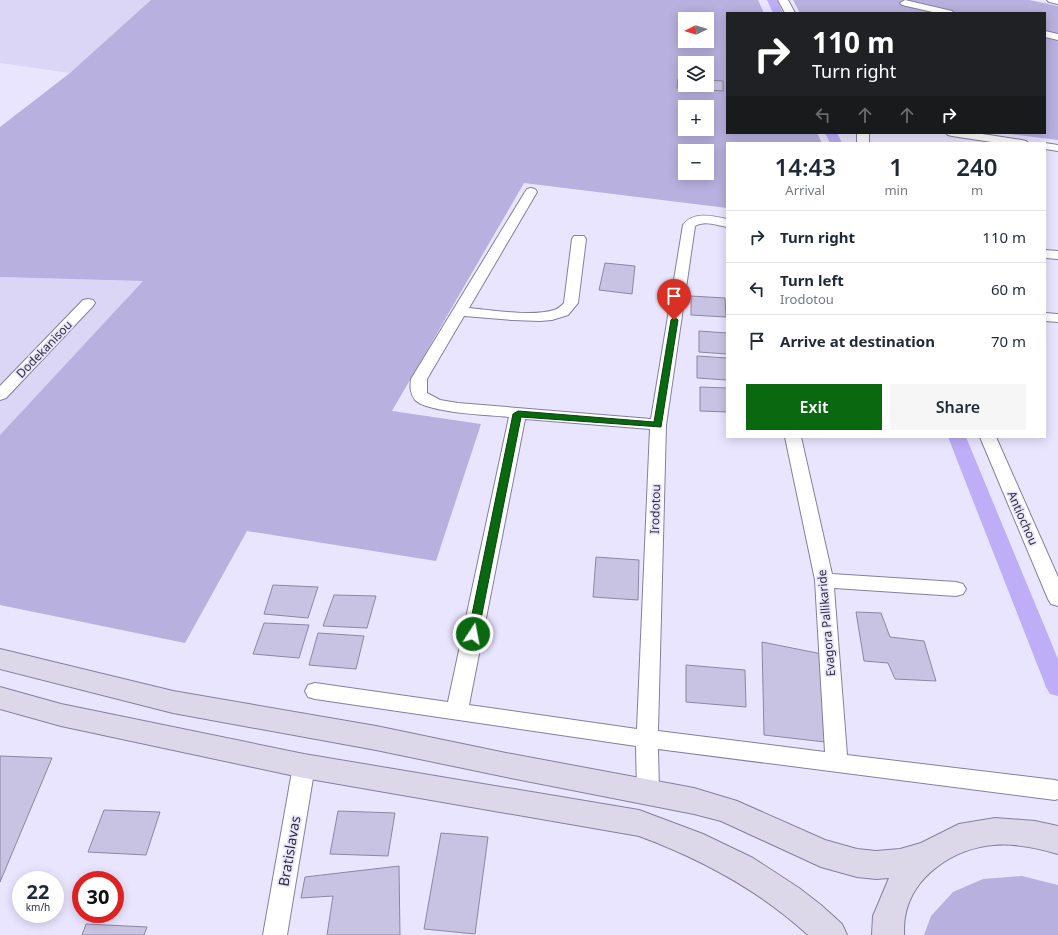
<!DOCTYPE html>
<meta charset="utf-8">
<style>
:root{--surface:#fff;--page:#f6f6f7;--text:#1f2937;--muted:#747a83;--line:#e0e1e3;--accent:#0a6811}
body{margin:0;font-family:"Noto Sans",sans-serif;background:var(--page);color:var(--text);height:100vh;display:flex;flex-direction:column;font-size:15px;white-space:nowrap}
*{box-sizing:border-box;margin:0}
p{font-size:13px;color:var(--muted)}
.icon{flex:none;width:22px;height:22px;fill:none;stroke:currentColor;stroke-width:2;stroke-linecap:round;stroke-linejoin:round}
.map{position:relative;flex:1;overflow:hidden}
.sheet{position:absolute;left:726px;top:142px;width:320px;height:296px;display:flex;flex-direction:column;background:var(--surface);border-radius:0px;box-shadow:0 2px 10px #0003}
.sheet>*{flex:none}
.hud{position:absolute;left:726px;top:12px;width:320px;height:122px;border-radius:0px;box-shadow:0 2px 10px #0003;background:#202124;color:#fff;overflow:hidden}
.needle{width:26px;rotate:265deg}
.controls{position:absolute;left:678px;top:12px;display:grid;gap:8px}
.controls a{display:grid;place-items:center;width:36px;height:36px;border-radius:0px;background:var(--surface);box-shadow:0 2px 10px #0003;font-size:20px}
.speed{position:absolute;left:12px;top:871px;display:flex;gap:8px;font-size:20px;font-weight:700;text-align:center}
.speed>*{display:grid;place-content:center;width:52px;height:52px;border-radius:50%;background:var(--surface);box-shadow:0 2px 10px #0003;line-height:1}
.speed small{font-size:10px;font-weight:400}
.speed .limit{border:6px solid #d22;background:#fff;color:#111}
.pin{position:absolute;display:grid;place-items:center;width:34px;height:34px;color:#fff;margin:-41px -17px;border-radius:50% 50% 50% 0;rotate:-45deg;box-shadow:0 0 4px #0007}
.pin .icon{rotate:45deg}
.me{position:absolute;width:44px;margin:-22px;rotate:11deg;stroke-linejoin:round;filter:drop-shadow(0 0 3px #0008)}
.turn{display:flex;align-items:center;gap:14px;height:84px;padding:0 20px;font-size:18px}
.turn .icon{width:52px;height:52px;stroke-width:2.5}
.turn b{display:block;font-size:28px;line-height:34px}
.lanes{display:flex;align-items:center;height:38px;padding:0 20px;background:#0003;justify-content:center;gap:20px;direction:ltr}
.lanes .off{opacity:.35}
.eta{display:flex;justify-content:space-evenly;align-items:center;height:68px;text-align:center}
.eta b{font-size:24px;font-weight:600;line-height:28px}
.button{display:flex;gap:8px;margin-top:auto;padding:8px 20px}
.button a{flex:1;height:46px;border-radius:0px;background:var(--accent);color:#fff;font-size:16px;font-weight:600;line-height:46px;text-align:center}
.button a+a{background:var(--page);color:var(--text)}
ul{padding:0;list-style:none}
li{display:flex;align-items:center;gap:12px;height:52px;padding:0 20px;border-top:1px solid var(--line)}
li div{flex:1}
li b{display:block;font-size:15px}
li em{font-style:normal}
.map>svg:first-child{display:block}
.built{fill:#dbd6f5}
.green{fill:#b8b0de;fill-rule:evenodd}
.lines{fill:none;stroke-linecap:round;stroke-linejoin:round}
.canal{fill:#bdaef7;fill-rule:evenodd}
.building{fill:#c8c3e2;stroke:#8b86a3}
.street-casing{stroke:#847f9c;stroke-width:2}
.secondary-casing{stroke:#847f9c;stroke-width:2}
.street{fill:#fff;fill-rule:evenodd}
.secondary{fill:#dcd8ea;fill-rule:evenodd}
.route{fill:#0a6811;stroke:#06440b}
.labels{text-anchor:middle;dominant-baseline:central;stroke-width:3.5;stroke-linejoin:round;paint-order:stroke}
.street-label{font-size:12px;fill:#2e2b37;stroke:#eae5ff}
.near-street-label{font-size:14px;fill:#2e2b37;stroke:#eae5ff}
</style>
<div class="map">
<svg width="1058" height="935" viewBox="0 0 1058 935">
<rect width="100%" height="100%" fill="#eae5ff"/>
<path class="built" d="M0 0H161L70 73 0 63Z
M0 277 143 281 0 435Z"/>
<path class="green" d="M151 0H758L764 13H727V133H817L822 143H727V208L524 183 392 411 481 424 436 561 247 531 185 643 0 605V435L143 281 0 277V127L70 73ZM685 19H707V41H685ZM685 63H707V85H685ZM685 107H707V129H685ZM685 151H707V173H685Z
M793 0H1029L1058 6V140L1003 133H1045V13H800Z
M1022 876 1058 885V935H924L931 916 953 892 983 879Z"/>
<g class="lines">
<path class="canal" d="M767 0H777L783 13H773Z
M825 133H837L842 143H830Z
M948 437H966L1058 659V696L1050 694 1046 687Z"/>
</g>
<path class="building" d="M678 79H685V85H707V80L723 81V91L677 88Z
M605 263 635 266 632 294 599 290Z
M691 296 725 298 726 317 691 315Z
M699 331 727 333V354L699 352Z
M697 356 727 358V380L697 378Z
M700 387 727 388V412L700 411Z
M596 557 639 560 638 600 593 597Z
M273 585 318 587 308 618 264 614Z
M334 595 376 596 367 628 323 626Z
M856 612 881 613 890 637 924 641 936 681 895 679 888 663 864 661Z
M264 623 309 625 299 658 253 654Z
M318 633 364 636 356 669 309 665Z
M762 642 822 654 825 742 764 735Z
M686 665 745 670 746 707 686 702Z
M0 756 52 758 0 882Z
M104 810 160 812 146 855 88 852Z
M338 811 395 813 388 856 330 854Z
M441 833 488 837 475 934 424 929Z
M399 866 400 935H327L333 896 301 898 305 877Z
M86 924 147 927 144 935H82Z"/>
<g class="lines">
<g class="street-casing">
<path id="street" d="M778 0H788L795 13H785Z
M905 0 952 11 954 13H937L902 5 900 3Z
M1047 0H1058V4L1049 2Z
M1045 31 1058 34V40L1045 37Z
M857 133H869V143H857Z
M946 133H976L1022 140 1026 141 1028 143H998L952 136 948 135Z
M1043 143H1045L1058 145V151L1045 149V143Z
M531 188 535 189 537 192 469 308C492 310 532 317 554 310 558 309 561 306 564 303L572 239 574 236H584L586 239 578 303 568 315 552 320 540 321 512 320 464 316 427 379V393L440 400 458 403 651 419 683 225C693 211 713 216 727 219V227C717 225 704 220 695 226L666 425 658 731 825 752 815 580 785 437H801L832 574 956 582 963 584 966 589 963 594 956 596 834 588 847 755 1055 780 1058 781V799L1055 800 658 749 659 791 656 798 648 801 640 798 637 791 636 746 315 699 308 697 305 691 308 685 315 683 448 702 509 417C490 415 428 413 415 400 410 393 410 387 411 379L525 192 527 189ZM525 419 650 429 637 729 469 705Z
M1045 250 1058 251V259L1045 258Z
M88 299 93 300 95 303 93 306 6 398 0 400V386L83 300Z
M1045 313 1058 314V322L1045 321Z
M980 437H996L1058 577V606L1051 604 1048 599Z
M304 757 312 759 315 766 287 935H263L293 766 296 759Z"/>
</g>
<g class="secondary-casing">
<path id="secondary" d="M0 649 173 691 376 726 506 753 694 788 737 801 825 840 857 849 876 851 900 849 921 843 959 824 995 818 1035 821 1058 826V854C1038 848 1015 843 994 845 955 848 912 875 905 917 904 922 904 929 904 935H872L873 916 889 878 876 879 857 877 821 867 721 821 694 814 506 777 376 750 173 713 0 669Z
M0 687 61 704 304 754 639 810 703 834 753 858 799 888 821 905 842 924 847 935H808C759 890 701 859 639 836L304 778 61 726 0 709Z"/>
</g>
<use href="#street" class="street"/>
<use href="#secondary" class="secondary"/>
</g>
<path class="route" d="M674 317 678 320 661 427 521 417 478 634 477 636H469L468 634 513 414 518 411 654 422 671 320Z"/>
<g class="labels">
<g class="street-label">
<text transform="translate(44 349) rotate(-46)">Dodekanisou</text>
<text transform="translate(655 509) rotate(-88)">Irodotou</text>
<text transform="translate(1023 518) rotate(66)">Antiochou</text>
<text transform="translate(826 623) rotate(-95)">Evagora Pallikaride</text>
</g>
<g class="near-street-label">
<text transform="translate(289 851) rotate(-80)">Bratislavas</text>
</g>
</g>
</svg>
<div class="controls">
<a><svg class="needle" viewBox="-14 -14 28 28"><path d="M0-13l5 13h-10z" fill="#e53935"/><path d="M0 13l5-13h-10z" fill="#747a83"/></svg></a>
<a><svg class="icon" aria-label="layers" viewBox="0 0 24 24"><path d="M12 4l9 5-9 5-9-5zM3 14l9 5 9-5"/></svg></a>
<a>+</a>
<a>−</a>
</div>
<div class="speed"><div>22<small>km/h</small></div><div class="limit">30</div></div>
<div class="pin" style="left:674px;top:320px;background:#d93025"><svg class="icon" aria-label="arrive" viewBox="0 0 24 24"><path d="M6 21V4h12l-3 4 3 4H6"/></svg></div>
<svg class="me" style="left:473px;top:634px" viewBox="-20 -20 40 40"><circle r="17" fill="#0a6811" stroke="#fff" stroke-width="3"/><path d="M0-11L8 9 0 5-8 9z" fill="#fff"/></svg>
<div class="hud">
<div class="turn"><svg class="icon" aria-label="right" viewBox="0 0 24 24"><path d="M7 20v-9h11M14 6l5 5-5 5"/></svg><div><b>110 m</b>Turn right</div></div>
<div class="lanes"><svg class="icon off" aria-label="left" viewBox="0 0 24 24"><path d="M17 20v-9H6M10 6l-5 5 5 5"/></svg><svg class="icon off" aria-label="ahead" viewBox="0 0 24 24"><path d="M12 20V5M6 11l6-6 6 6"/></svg><svg class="icon off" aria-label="ahead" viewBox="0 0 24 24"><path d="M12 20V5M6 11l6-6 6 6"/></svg><svg class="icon" aria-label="right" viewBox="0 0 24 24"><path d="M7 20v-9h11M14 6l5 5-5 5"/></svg></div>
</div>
<section class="sheet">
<div class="eta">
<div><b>14:43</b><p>Arrival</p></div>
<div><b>1</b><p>min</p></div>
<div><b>240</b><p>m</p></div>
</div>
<ul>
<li><svg class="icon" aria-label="right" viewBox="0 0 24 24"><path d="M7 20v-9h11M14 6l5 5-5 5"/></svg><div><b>Turn right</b></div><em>110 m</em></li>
<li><svg class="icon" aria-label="left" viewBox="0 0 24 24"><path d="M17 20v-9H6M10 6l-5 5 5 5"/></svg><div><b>Turn left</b><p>Irodotou</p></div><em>60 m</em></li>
<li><svg class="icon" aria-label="arrive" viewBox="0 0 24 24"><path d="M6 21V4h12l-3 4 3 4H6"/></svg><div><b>Arrive at destination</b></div><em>70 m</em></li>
</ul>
<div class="button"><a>Exit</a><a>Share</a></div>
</section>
</div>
